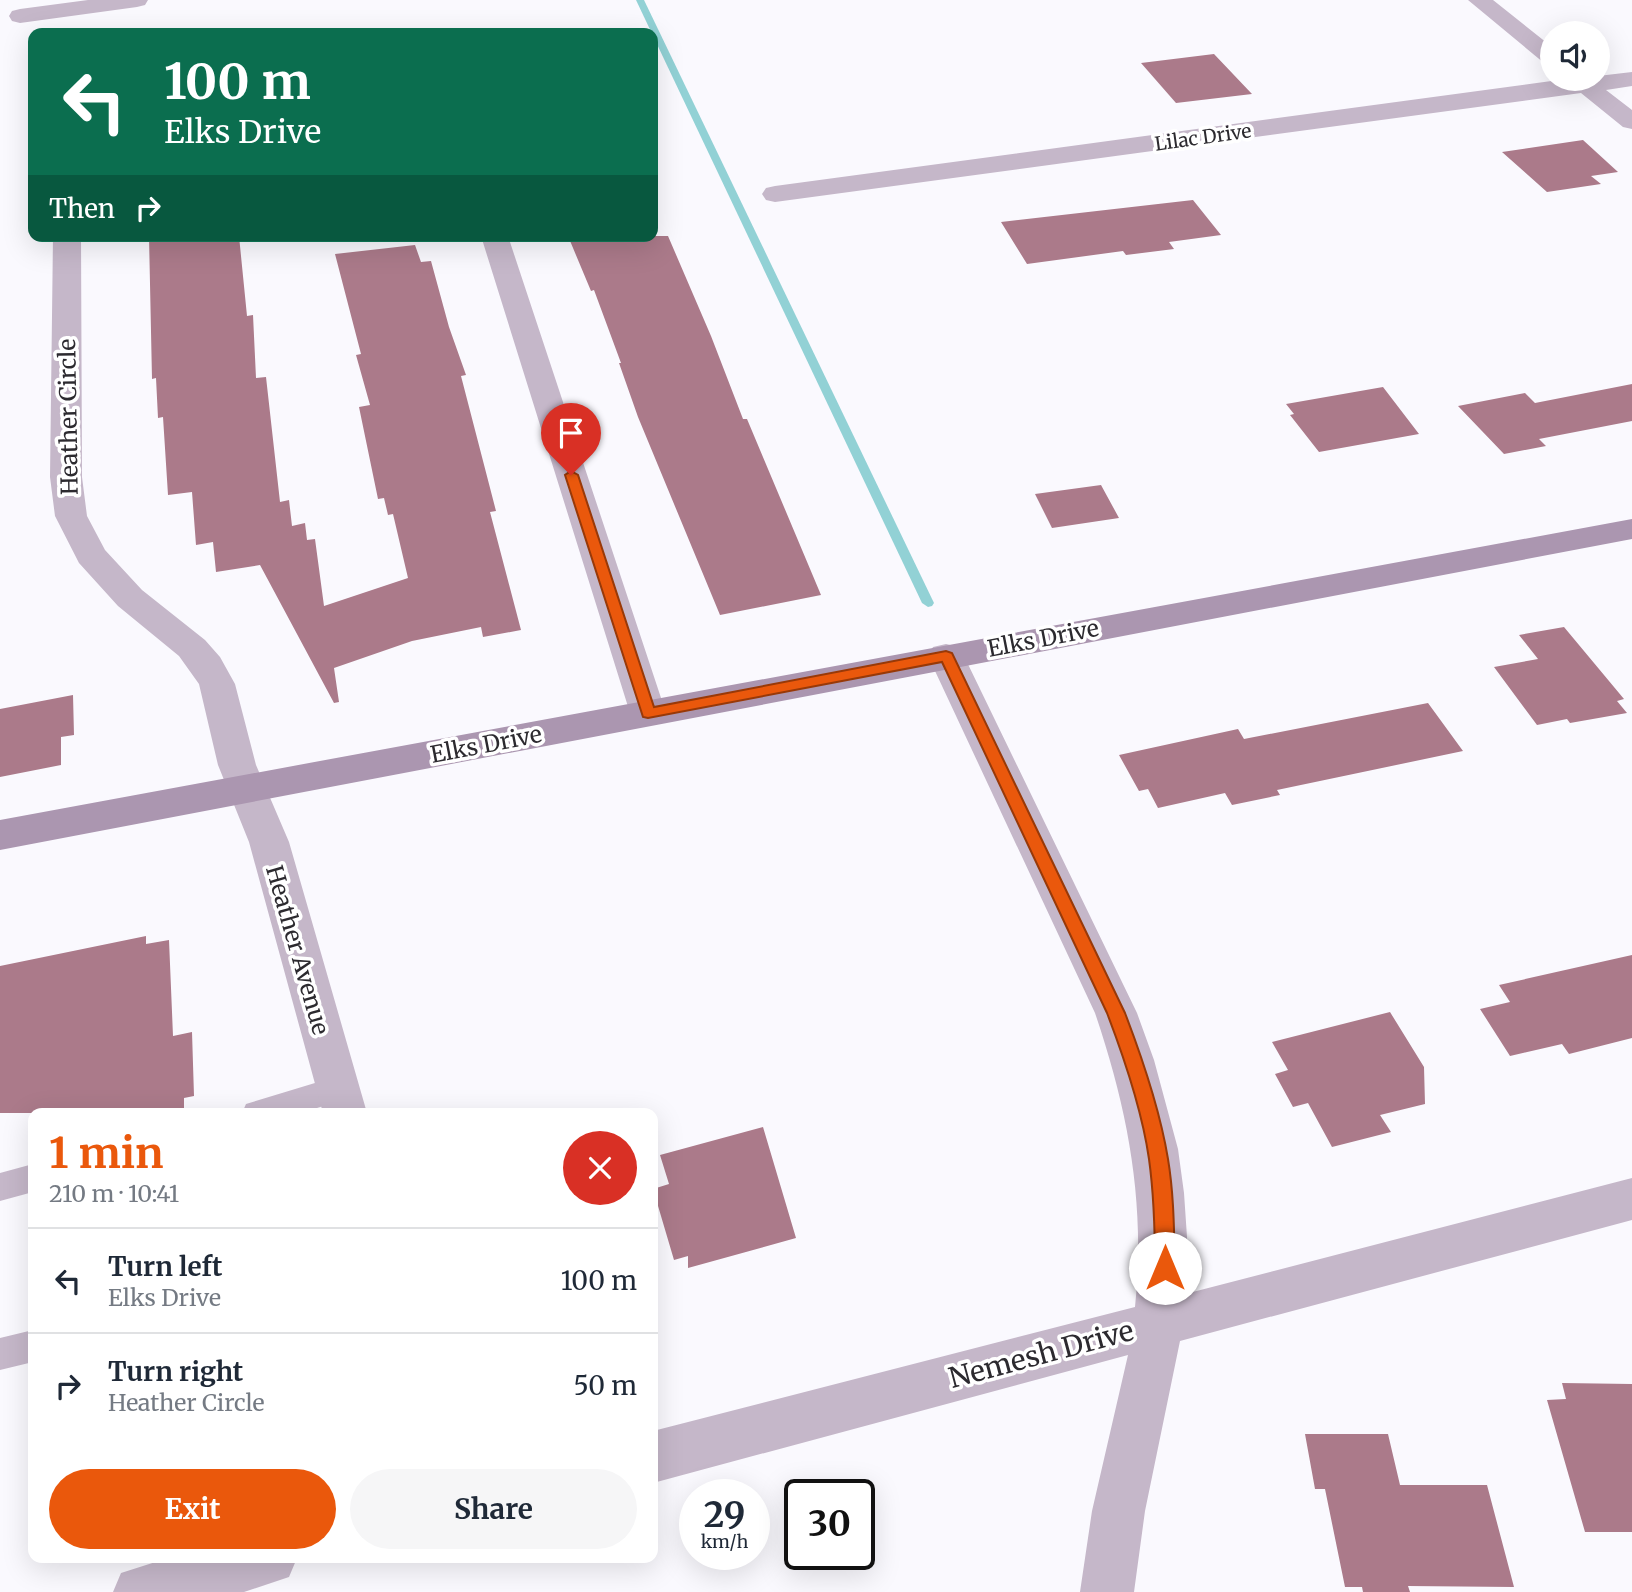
<!DOCTYPE html>
<meta charset="utf-8">
<style>
:root{--surface:#fff;--page:#f6f6f7;--text:#1f2937;--muted:#747a83;--line:#e0e1e3;--accent:#ea580c}
body{margin:0;font-family:Merriweather,serif;background:var(--page);color:var(--text);height:100vh;display:flex;flex-direction:column;font-size:26px;white-space:nowrap}
*{box-sizing:border-box;margin:0}
p{font-size:23px;color:var(--muted)}
.icon{flex:none;width:38px;height:38px;fill:none;stroke:currentColor;stroke-width:2;stroke-linecap:round;stroke-linejoin:round}
.map{position:relative;flex:1;overflow:hidden}
.panel{position:absolute;left:28px;top:1108px;width:630px;height:455px;display:flex;flex-direction:column;background:var(--surface);border-radius:14px;box-shadow:0 7px 28px #0002}
.panel>*{flex:none}
.guide{position:absolute;left:28px;top:28px;width:630px;height:214px;border-radius:14px;box-shadow:0 7px 28px #0002;background:#0b6e4f;color:#fff;overflow:hidden}
.buttons{position:absolute;left:1540px;top:21px;display:grid;gap:14px}
.buttons a{display:grid;place-items:center;width:70px;height:70px;border-radius:50%;background:var(--surface);box-shadow:0 7px 28px #0002;font-size:35px}
.speed{position:absolute;left:679px;top:1479px;display:flex;gap:14px;font-size:35px;font-weight:700;text-align:center}
.speed>*{display:grid;place-content:center;width:91px;height:91px;border-radius:50%;background:var(--surface);box-shadow:0 7px 28px #0002;line-height:1}
.speed small{font-size:18px;font-weight:400}
.speed .limit{border:4px solid #111;border-radius:10px;background:#fff;color:#111}
.pin{position:absolute;display:grid;place-items:center;width:60px;height:60px;color:#fff;margin:-72px -30px;border-radius:50% 50% 50% 0;rotate:-45deg;box-shadow:0 0 7px #0007}
.pin .icon{rotate:45deg}
.me{position:absolute;width:77px;margin:-38px;rotate:0deg;stroke-linejoin:round;filter:drop-shadow(0 0 5px #0008)}
.turn{display:flex;align-items:center;gap:24px;height:147px;padding:0 21px;font-size:32px}
.turn .icon{width:91px;height:91px;stroke-width:2.5}
.turn b{display:block;font-size:49px;line-height:60px}
.then{display:flex;align-items:center;height:66px;padding:0 21px;background:#0003;gap:14px;font-size:26px}
.round{display:grid;place-items:center;flex:none;width:74px;height:74px;border-radius:37px;background:var(--page)}
.summary{display:flex;align-items:center;justify-content:space-between;height:119px;padding:0 21px}
h1{font-size:42px;font-weight:700;line-height:52px;color:var(--accent)}
.action{display:flex;gap:14px;margin-top:auto;padding:14px 21px}
.action a{flex:1;height:80px;border-radius:42px;background:var(--accent);color:#fff;font-size:28px;font-weight:700;line-height:80px;text-align:center}
.action a+a{background:var(--page);color:var(--text)}
ul{padding:0;list-style:none}
li{display:flex;align-items:center;gap:21px;height:105px;padding:0 21px;border-top:2px solid var(--line)}
li div{flex:1}
li b{display:block;font-size:26px}
li em{font-style:normal}
.map>svg:first-child{display:block}
.lines{fill:none;stroke-linecap:round;stroke-linejoin:round}
.stream{fill:#92d1d5;fill-rule:evenodd}
.building{fill:#ab7a8a}
.service{fill:#c5b7c9;fill-rule:evenodd}
.minor{fill:#c5b7c9;fill-rule:evenodd}
.secondary{fill:#ab96b0;fill-rule:evenodd}
.route{fill:#ea580c;stroke:#983908;stroke-width:2}
.labels{text-anchor:middle;dominant-baseline:central;stroke-width:7;stroke-linejoin:round;paint-order:stroke}
.far-street-label{font-size:19px;fill:#2c2a2f;stroke:#fff}
.street-label{font-size:23px;fill:#2c2a2f;stroke:#fff}
.near-street-label{font-size:28px;fill:#2c2a2f;stroke:#fff}
</style>
<div class="map">
<svg width="1632" height="1592" viewBox="0 0 1632 1592">
<rect width="100%" height="100%" fill="#faf9fe"/>
<g class="lines">
<path class="stream" d="M636 0H644L934 603 932 606 928 607 922 603Z"/>
</g>
<path class="building" d="M1214 54 1252 94 1176 103 1141 63Z
M1583 140 1618 172 1591 176 1601 184 1547 192 1502 152Z
M1193 200 1221 235 1169 242 1174 249 1126 255 1123 251 1027 264 1001 222Z
M149 236H239L247 316 253 315 256 378 266 377 280 502 289 500 292 526 305 523 307 540 315 539 324 606 408 578 393 514 388 515 384 498 378 499 359 407 370 405 356 355 361 354 335 254 415 245 421 262 431 261 449 327 466 375 461 376 496 511 490 512 521 630 483 637 481 627 412 641 334 668 339 702 334 703 260 565 216 572 213 542 196 545 192 492 168 495 163 417 158 418 156 378 152 379Z
M568 236H668L711 336 743 419H747L821 595 720 615 638 417 619 363H621L594 290 591 291Z
M1632 384V421L1539 439 1546 446 1504 454 1458 406 1525 393 1535 403Z
M1383 387 1419 434 1319 452 1290 415 1294 414 1286 404Z
M1101 485 1119 518 1052 528 1035 494Z
M1564 627 1624 699 1617 701 1627 713 1570 723 1567 719 1537 725 1494 667 1538 659 1519 635Z
M73 695 74 735 61 737V765L0 777V709Z
M1428 703 1463 751 1277 790 1280 795 1232 805 1225 793 1158 808 1148 789 1139 791 1119 755 1238 729 1244 739Z
M146 936V944L169 940 173 1036 192 1032 194 1096 184 1098V1113H0V966Z
M1632 955V1038L1569 1054 1562 1044 1510 1056 1480 1009 1510 1002 1499 985Z
M1390 1012 1424 1067 1425 1104 1380 1115 1391 1132 1332 1147 1308 1103 1293 1107 1275 1074 1288 1070 1272 1042Z
M763 1127 796 1238 688 1268V1256L674 1260 653 1189 669 1184 660 1155Z
M1562 1383 1632 1384V1532H1585L1547 1400 1566 1399Z
M1305 1434H1388L1400 1485H1487L1514 1587 1408 1586 1410 1592H1363L1362 1587H1345L1325 1489H1315Z"/>
<g class="lines">
<path class="service" d="M338 1076 349 1080 353 1089 349 1098 301 1113H242L246 1104Z
M33 1164V1192L0 1201V1173Z
M33 1330V1362L0 1370V1338Z"/>
<path class="minor" d="M88 0H148L145 5 137 7 20 23 12 21 9 16 12 11 20 9Z
M1468 0H1493L1552 47V65L1544 63Z
M1632 72V86L1606 90 1632 110V129L1623 127 1581 93 775 202 766 200 762 194 766 188 775 186 1566 79H1598V76Z
M53 236H81L82 477 87 516 105 550 142 590 205 640 220 657 235 684 256 765 289 842 367 1113H323L249 842 218 765 199 684 179 656 118 606 79 563 55 516 50 477Z
M481 236H508L666 713 661 722 648 726 635 722 630 713Z
M946 644 959 647 964 656 1137 1013 1154 1060 1178 1149 1184 1193 1187 1237 1185 1294 1632 1178V1220L1180 1341 1145 1511 1134 1592H1080L1092 1511 1128 1355 653 1483V1431L1135 1307C1146 1204 1128 1110 1095 1013L928 656 933 647Z
M168 1558H297L289 1577 244 1592H113L121 1573Z"/>
<path class="secondary" d="M1632 519V539L0 850V820Z"/>
</g>
<path class="route" d="M571 471 578 475 654 707 946 651 952 653 1125 1013C1143 1060 1160 1110 1168 1159 1174 1195 1174 1231 1175 1268L1172 1274 1165 1277 1158 1274 1155 1268C1155 1231 1154 1195 1149 1159 1142 1110 1125 1060 1107 1013L942 662 648 718 643 717 565 475Z"/>
<g class="labels">
<g class="far-street-label">
<text transform="translate(1203 137) rotate(-8)">Lilac Drive</text>
</g>
<g class="street-label">
<text transform="translate(68 417) rotate(-91)">Heather Circle</text>
<text transform="translate(1043 638) rotate(-11)">Elks Drive</text>
<text transform="translate(486 744) rotate(-11)">Elks Drive</text>
<text transform="translate(298 950) rotate(74)">Heather Avenue</text>
</g>
<g class="near-street-label">
<text transform="translate(1041 1354) rotate(-15)">Nemesh Drive</text>
</g>
</g>
</svg>
<div class="buttons">
<a><svg class="icon" aria-label="sound" viewBox="0 0 24 24"><path d="M4 9h4l5-4v14l-5-4H4zM17 9q2 3 0 6"/></svg></a>
</div>
<div class="speed"><div>29<small>km/h</small></div><div class="limit">30</div></div>
<div class="pin" style="left:571px;top:475px;background:#d93025"><svg class="icon" aria-label="arrive" viewBox="0 0 24 24"><path d="M6 21V4h12l-3 4 3 4H6"/></svg></div>
<svg class="me" style="left:1165px;top:1268px" viewBox="-20 -20 40 40"><circle r="19" fill="#fff"/><path d="M0-13L10 11 0 6-10 11z" fill="#ea580c"/></svg>
<div class="guide">
<div class="turn"><svg class="icon" aria-label="left" viewBox="0 0 24 24"><path d="M17 20v-9H6M10 6l-5 5 5 5"/></svg><div><b>100 m</b>Elks Drive</div></div>
<div class="then">Then<svg class="icon" aria-label="right" viewBox="0 0 24 24"><path d="M7 20v-9h11M14 6l5 5-5 5"/></svg></div>
</div>
<section class="panel">
<div class="summary"><div><h1>1 min</h1><p>210 m · 10:41</p></div><a class="round" style="background:#d93025;color:#fff"><svg class="icon" aria-label="close" viewBox="0 0 24 24"><path d="M6 6l12 12M18 6L6 18"/></svg></a></div>
<ul>
<li><svg class="icon" aria-label="left" viewBox="0 0 24 24"><path d="M17 20v-9H6M10 6l-5 5 5 5"/></svg><div><b>Turn left</b><p>Elks Drive</p></div><em>100 m</em></li>
<li><svg class="icon" aria-label="right" viewBox="0 0 24 24"><path d="M7 20v-9h11M14 6l5 5-5 5"/></svg><div><b>Turn right</b><p>Heather Circle</p></div><em>50 m</em></li>
</ul>
<div class="action"><a>Exit</a><a>Share</a></div>
</section>
</div>
